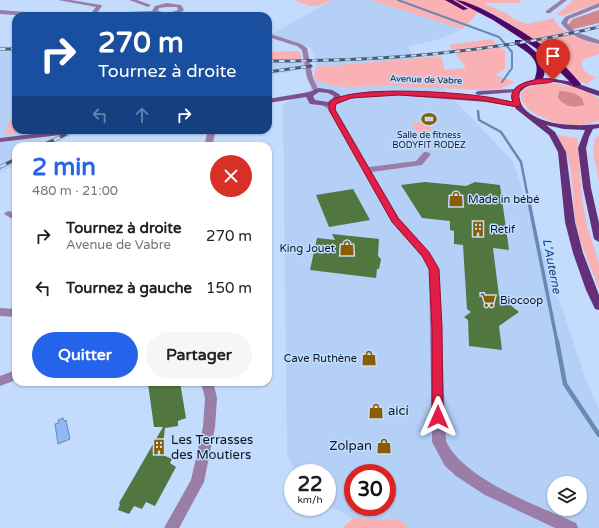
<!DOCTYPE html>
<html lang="fr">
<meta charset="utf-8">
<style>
:root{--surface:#fff;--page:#f6f6f6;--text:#202124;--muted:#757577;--accent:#2563eb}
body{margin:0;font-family:"Varela Round",sans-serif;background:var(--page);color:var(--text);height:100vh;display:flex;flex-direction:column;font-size:15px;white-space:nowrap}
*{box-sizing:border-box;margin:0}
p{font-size:13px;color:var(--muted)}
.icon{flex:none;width:22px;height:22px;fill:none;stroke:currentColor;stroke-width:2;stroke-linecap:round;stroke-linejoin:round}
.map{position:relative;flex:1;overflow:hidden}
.drawer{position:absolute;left:12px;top:142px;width:260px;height:244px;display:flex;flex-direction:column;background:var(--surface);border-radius:12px;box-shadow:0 1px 3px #0004}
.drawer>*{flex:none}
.banner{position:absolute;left:12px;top:12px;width:260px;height:122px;border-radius:12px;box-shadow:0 1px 3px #0004;background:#1a4fa0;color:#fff;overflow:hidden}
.tools{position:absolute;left:547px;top:476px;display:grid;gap:8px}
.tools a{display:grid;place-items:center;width:40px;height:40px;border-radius:50%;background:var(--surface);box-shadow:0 1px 3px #0004;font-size:20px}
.speed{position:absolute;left:284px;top:464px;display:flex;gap:8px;font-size:20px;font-weight:700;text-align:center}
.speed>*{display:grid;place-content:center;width:52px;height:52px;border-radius:50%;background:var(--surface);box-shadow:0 1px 3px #0004;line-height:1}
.speed small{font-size:10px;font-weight:400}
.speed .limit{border:6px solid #d22;background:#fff;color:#111}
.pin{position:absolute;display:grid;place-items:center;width:34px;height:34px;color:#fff;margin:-41px -17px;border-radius:50% 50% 50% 0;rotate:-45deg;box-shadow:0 0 4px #0007}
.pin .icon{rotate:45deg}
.me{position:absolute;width:44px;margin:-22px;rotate:0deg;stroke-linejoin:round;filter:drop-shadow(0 0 3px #0008)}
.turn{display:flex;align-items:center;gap:14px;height:84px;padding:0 20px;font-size:18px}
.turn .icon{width:52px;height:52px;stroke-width:2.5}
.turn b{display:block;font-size:28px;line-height:34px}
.lanes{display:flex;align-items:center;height:38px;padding:0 20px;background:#0003;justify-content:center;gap:20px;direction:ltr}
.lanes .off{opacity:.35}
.round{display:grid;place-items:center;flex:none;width:42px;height:42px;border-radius:21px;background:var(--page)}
.headline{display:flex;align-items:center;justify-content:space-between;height:68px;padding:0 20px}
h1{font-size:24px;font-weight:800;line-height:30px;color:var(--accent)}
.primary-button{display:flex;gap:8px;margin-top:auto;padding:8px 20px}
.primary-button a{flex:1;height:46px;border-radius:24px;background:var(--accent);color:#fff;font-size:16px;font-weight:800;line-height:46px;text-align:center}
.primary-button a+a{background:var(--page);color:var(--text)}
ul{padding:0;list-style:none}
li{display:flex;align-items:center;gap:12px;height:52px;padding:0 20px}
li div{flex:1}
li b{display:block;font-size:15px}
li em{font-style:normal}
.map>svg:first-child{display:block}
.built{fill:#b4d0f7;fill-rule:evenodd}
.green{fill:#f9b1b4}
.forest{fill:#d2888d}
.water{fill:#90baf1;stroke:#6889b4}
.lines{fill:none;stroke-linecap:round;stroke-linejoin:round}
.stream-far3{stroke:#6889b4;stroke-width:2}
.stream-far2{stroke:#6889b4;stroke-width:2.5}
.stream-far1{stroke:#6889b4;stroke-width:3.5}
.stream{stroke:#6889b4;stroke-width:4.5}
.building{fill:#52763f}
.street{fill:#9a7ea7;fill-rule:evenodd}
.secondary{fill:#7b518c;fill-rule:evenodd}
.primary{fill:#632f78;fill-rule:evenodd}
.highway{fill:#4f0766;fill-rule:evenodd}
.rail-far1-casing{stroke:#4a5b70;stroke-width:3}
.rail-casing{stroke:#4a5b70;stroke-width:3.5}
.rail-far1{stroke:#c3dcfe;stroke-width:2;stroke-dasharray:5.5;stroke-linecap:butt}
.rail{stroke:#c3dcfe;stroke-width:2.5;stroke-dasharray:7;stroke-linecap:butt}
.route{fill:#e11d48;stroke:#92132f}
.labels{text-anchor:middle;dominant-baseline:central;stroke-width:3;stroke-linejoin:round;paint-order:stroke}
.far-street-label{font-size:9px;fill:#0b1726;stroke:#c3dcfe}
.far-poi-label{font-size:9px;fill:#0b1726;stroke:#c3dcfe}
.poi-label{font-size:11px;fill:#0b1726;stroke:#c3dcfe;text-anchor:start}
.water-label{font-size:12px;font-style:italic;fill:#0c4584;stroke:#c3dcfe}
.near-poi-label{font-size:13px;fill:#0b1726;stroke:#c3dcfe;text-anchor:start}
</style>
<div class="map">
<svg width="599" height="528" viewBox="0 0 599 528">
<rect width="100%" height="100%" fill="#c3dcfe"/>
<path class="built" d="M332 0H370L463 29 437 40 408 46 415 59 513 161 587 383 599 409V528H410L399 520 353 518 327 505V473H295L287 454 283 104 310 90 316 67 315 58 311 48 272 34ZM353 473H387V507H353ZM554 483H580V509H554Z
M0 46 16 47V130H63L48 137 73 135 50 146H16V164L0 173Z
M268 59H302L304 69 268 76Z"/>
<path class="green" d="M295 0H332C316 8 311 8 295 0Z
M370 0H521L518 3H486L485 4 506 13 514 19 527 24 554 18C557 31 588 43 599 45V54L582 60C580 70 588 74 596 78L588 82V85L578 80 513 25 482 8 463 29Z
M573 0H599V3L562 16 556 14 564 9Z
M491 39 505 51V69L495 75 515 82 500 89 480 90 392 86 345 87 330 85 316 80 314 78 316 67 441 56 445 70 466 68 449 45Z
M299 51 302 59H268V52Z
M550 83 576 87 597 97 599 99V121C587 125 575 126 562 124 529 118 495 87 550 83Z
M14 109H16V130H51L5 134Z
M425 122 432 131 418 133 411 123Z
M556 135 577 138 582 198 587 226 599 263V288C590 267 581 246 576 224 571 194 576 160 556 135Z
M599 136V182L593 151 595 138Z
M353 518 399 520 410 528H342Z"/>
<path class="forest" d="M599 10V23L574 29 567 26 573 19Z
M559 91C569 91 574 93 582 98L584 105C572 108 566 107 558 98Z"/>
<path class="water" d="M63 418 64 421 66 420 70 439 58 444 55 424 59 423 58 420Z"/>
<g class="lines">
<path class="stream-far3" d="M398 0 499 37 512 52V68L502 82"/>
<path class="stream-far2" d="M478 111 479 120 501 132 521 162 528 198"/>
<path class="stream-far1" d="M528 197 557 342"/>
<path class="stream" d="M557 341 565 384 599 435"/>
</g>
<path class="building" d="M425 182 466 186 475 182 500 185 509 250 493 248 499 296 519 312 499 326 502 350 469 346 468 320 464 317 471 312 467 309 463 245 454 244V231L450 230V221L422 218 401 185Z
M353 189 370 220 329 227 316 195Z
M332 234 379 239 378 256 381 259 379 269H377L376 278 310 270 317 238 335 240Z
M152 382H180L186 418 178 421V426L165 428 163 445 165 448 163 455 172 459 170 463 176 467 155 506 146 502 142 509 134 506 129 514 118 510 120 504 119 503 163 427H154L148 384Z"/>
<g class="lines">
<path class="street" d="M58 0H71L101 5 102 6 97 13 152 11 155 6 167 3 181 5 184 10C176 17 166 17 157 15L30 16 0 14V10L52 14 91 13 96 7ZM167 7H177L178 10 168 13 158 11 159 8Z
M129 0H137L151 5 148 7Z
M561 0H567L550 13H546V11Z
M599 3V7L569 19 567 23 576 32 599 40V44C584 41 570 36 561 23L565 17Z
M268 33 301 44 307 48 313 78 319 91 318 92H314L307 78 302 50 297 46 268 37Z
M322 102H328L334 106 369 167 416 161 424 152H427L431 154 422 165 372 172 399 218 429 252 439 269 446 441C464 480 539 506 576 523L578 528H555L485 495 456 476 445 466 432 442 429 269 422 256 392 222 328 109 321 104Z
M208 130H216L212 146H204Z
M9 211 16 214V221L4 214 6 212Z
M0 308 16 309V317L0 316Z
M16 370V380L0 386V376Z
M201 382H213L217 398 215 427 204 482 179 528H164L191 480 203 427 205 398Z"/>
<path class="secondary" d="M319 88 332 90 339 94 341 97C353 94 367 91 380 91 400 90 509 96 521 105L517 107 486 102 394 95 364 96 350 99 329 106 310 104 306 97 268 103V99L309 92ZM319 92 328 93 334 96 333 98 328 102 315 100 313 96Z
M516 89 519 91 518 92 478 95 475 93 478 91Z
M66 130H90L86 132 0 142V138Z"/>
<path class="primary" d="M548 78 573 82 599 91V96C577 89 550 73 526 87 522 90 519 92 518 97 526 126 574 127 599 124V128L593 129 589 137 586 148 591 188 599 223V242L594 239 583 188 578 148 585 130 564 129 546 125 555 132 566 152 575 222 583 253 599 295V310L595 309 586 290 573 253 565 222 558 152 549 135 516 109 511 98C512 81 536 79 548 78Z"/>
<path class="highway" d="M445 0H453L468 9 463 10Z
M455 0C474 0 525 33 542 45 553 53 572 73 581 84L580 86H574L537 49 493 20Z
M515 40H521C536 51 552 63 541 83H535L534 81C542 60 531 55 515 44Z"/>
<g class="rail-far1-casing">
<path id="rail-far1" d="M0 49H16
M268 61C381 61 489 53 599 27
M268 72 311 66"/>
</g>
<g class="rail-casing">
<path id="rail" d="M41 146 75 130
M0 167 16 159"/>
</g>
<use href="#rail-far1" class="rail-far1"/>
<use href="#rail" class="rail"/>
</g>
<path class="route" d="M538 79H553L556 80C544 88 510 77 521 105L517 107 480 100 399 95 351 98 336 104 335 110 398 218 429 252 439 269 442 327 443 417 442 421 438 422 433 421 432 417V327L429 269 422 256 392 222 329 110V102C350 85 451 92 480 96 491 97 502 100 513 102 507 86 526 82 538 79Z"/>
<defs>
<g id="stadium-bare" transform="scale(1.2)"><path d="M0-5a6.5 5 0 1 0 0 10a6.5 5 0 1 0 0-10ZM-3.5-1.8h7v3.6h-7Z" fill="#8b5d01" stroke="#c3dcfe" stroke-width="2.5" paint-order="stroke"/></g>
<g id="shop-bare" transform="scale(1.2)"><path d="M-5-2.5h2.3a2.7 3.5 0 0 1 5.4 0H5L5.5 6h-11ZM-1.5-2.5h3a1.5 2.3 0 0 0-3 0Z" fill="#8b5d01" stroke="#c3dcfe" stroke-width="2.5" paint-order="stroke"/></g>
<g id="building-bare" transform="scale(1.2)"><path d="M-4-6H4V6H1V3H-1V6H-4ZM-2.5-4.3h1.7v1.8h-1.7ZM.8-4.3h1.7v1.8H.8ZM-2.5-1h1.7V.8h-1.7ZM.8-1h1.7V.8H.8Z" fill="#8b5d01" stroke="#c3dcfe" stroke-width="2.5" paint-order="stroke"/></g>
<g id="supermarket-bare" transform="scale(1.2)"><path d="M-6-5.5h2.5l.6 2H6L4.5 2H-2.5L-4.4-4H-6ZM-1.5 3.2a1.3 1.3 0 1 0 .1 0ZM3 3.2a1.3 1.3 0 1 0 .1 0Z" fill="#8b5d01" stroke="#c3dcfe" stroke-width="2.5" paint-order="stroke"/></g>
</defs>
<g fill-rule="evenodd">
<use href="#stadium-bare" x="429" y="119"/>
<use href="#shop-bare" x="456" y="199"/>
<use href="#building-bare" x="478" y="229"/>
<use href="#shop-bare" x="347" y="248"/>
<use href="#supermarket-bare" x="488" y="300"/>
<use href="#shop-bare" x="369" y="358"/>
<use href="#shop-bare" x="376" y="411"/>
<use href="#shop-bare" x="384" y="446"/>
<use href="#building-bare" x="159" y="447"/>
</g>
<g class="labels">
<g class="far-street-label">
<text transform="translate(426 80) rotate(2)">Avenue de Vabre</text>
</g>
<g class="far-poi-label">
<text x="429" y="135">Salle de fitness<tspan x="429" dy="10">BODYFIT RODEZ</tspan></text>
</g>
<g class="poi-label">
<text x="468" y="199">Made in bébé</text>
<text x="490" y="229">Retif</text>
<text x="335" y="248" text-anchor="end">King Jouet</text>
<text x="500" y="300">Biocoop</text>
<text x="357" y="358" text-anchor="end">Cave Ruthène</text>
</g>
<g class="water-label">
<text transform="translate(552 266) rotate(79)">L'Auterne</text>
</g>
<g class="near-poi-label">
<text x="388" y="411">aicí</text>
<text x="171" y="440">Les Terrasses<tspan x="171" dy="15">des Moutiers</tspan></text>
<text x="372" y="446" text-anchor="end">Zolpan</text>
</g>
</g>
</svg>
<div class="tools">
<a><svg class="icon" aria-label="layers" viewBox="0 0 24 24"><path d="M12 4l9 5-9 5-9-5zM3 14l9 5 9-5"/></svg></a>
</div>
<div class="speed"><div>22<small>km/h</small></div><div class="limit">30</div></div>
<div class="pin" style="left:553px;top:80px;background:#d93025"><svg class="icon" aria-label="arrive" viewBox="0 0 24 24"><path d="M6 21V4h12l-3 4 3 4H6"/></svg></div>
<svg class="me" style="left:438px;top:417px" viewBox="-20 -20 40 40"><path d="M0-17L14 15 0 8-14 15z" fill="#e11d48" stroke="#fff" stroke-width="4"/></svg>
<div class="banner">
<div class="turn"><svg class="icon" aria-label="right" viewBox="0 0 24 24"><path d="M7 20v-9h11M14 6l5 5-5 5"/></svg><div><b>270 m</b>Tournez à droite</div></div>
<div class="lanes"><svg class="icon off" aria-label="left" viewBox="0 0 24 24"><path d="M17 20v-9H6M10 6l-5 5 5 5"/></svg><svg class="icon off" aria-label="ahead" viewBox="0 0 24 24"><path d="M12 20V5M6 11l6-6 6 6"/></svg><svg class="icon" aria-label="right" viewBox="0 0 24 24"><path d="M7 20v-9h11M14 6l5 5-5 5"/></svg></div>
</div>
<section class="drawer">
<div class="headline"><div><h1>2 min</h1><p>480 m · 21:00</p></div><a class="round" style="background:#d93025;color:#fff"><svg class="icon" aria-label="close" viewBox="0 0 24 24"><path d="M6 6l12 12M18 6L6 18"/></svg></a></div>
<ul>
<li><svg class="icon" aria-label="right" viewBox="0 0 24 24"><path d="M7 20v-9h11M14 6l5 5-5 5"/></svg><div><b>Tournez à droite</b><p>Avenue de Vabre</p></div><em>270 m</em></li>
<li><svg class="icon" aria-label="left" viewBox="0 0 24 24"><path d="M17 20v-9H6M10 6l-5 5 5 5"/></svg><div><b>Tournez à gauche</b></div><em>150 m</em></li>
</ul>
<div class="primary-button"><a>Quitter</a><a>Partager</a></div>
</section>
</div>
